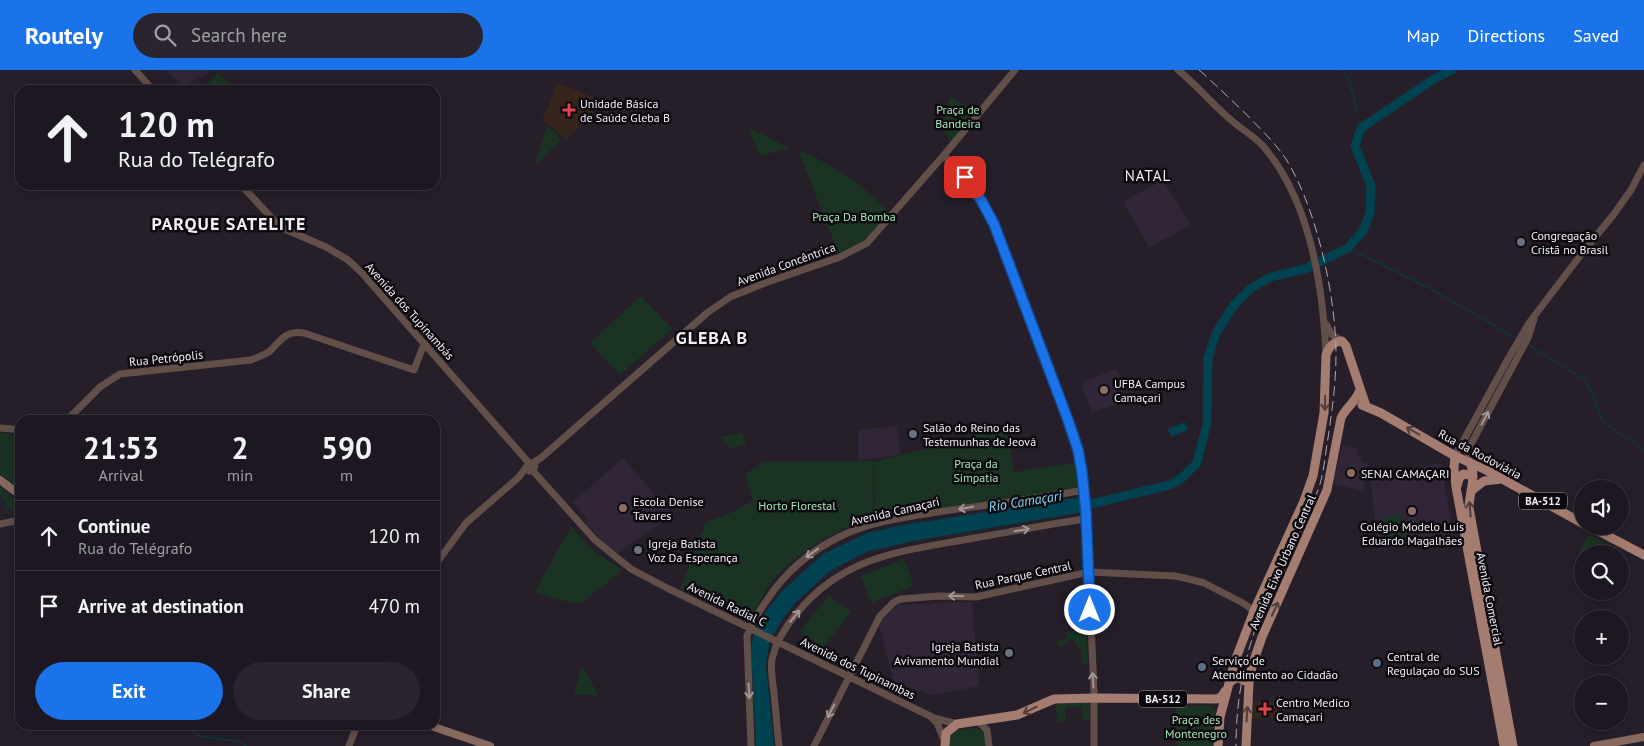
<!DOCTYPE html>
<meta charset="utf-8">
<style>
:root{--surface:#1c1720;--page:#29242d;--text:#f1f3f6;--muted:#a09fa5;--line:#3a363e;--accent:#1a73e8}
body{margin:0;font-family:"PT Sans",sans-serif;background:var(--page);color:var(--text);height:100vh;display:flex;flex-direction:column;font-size:19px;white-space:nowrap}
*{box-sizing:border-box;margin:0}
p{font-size:16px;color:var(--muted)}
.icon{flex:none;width:28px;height:28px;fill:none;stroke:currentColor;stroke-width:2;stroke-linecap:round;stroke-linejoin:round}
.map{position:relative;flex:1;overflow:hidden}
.details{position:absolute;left:15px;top:345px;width:425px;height:315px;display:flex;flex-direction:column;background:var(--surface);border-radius:15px;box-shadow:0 2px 12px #0003,0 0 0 1px var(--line)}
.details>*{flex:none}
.top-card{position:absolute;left:15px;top:15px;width:425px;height:105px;border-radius:15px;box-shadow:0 2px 12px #0003,0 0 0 1px var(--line);background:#1c1720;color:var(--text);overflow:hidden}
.buttons{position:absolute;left:1574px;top:410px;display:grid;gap:10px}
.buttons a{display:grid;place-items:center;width:55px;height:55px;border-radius:50%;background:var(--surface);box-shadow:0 2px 12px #0003,0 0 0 1px var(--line);font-size:25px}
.pin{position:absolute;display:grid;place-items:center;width:42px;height:42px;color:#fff;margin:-21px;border-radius:10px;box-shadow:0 2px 8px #0006}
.me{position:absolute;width:55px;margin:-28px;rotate:0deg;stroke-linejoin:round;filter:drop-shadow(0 0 4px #0008)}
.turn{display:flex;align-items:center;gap:18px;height:105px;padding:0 20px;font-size:22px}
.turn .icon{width:65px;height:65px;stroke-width:2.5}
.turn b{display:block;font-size:35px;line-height:42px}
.eta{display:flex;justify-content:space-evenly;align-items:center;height:85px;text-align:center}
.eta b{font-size:30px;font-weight:800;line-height:35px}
.action{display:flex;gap:10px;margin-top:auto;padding:10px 20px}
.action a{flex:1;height:58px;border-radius:30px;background:var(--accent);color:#fff;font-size:20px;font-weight:800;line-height:58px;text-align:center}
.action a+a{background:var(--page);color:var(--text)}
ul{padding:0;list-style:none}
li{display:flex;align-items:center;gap:15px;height:70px;padding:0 20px;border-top:1px solid var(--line)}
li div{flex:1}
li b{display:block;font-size:19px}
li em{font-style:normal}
header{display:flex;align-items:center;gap:30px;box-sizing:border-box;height:70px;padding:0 25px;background:var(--accent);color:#fff}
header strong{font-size:24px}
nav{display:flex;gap:28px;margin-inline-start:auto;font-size:18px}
.search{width:350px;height:45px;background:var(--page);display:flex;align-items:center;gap:12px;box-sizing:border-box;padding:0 18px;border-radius:28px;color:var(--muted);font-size:19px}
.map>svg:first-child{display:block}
.built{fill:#312637}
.medical{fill:#36251c}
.green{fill:#1a3322}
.water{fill:#00424f}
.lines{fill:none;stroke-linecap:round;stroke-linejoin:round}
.stream{stroke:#00424f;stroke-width:1}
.river{stroke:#00424f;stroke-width:9}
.tertiary{stroke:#634f49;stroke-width:7}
.secondary{stroke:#88695f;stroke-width:8}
.primary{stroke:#a47c70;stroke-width:9}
.rail{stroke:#aca7b0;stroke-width:1;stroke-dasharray:10 5;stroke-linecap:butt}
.oneway{stroke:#513d3b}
.oneway2{stroke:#a39696}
.route-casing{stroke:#114b97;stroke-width:12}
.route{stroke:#1a73e8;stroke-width:9}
.health-dot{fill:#e0444e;stroke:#0d0a0f;stroke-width:2}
.worship-dot{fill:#6b7280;stroke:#0d0a0f;stroke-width:2}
.education-dot{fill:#8d6e63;stroke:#0d0a0f;stroke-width:2}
.service-dot{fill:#5c6f8a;stroke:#0d0a0f;stroke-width:2}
.labels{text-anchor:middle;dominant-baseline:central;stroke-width:5;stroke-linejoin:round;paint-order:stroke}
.shield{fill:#0d0a0f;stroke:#ada9b0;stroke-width:1}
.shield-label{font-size:11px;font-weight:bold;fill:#f2edf5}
.poi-label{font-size:12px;fill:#f2edf5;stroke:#0d0a0f;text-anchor:start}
.park-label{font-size:12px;fill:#a4e6b7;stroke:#0d0a0f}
.street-label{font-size:12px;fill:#f2edf5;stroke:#0d0a0f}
.water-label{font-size:14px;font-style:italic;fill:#7ed8f0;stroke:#0d0a0f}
.quarter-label{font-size:15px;letter-spacing:1px;fill:#f2edf5;stroke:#0d0a0f}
.district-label{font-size:18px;font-weight:bold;letter-spacing:1px;fill:#f2edf5;stroke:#0d0a0f}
</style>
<header>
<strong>Routely</strong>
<div class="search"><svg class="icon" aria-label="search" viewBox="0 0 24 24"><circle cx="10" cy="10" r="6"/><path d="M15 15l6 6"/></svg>Search here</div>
<nav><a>Map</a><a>Directions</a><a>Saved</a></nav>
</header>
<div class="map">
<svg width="1644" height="676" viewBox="0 0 1644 676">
<rect width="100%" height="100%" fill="#261f2a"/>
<path class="built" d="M166 0H207L208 3 184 16Z
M1163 110 1191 155 1149 177 1123 132Z
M1115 299 1118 301 1124 315 1125 322 1124 332 1092 342 1082 316 1086 311Z
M897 356 900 384 881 388 858 390V360Z
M1342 376 1359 379 1357 385 1362 386 1361 392 1367 393 1364 421 1333 413Z
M623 388 673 445 618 483 603 473 584 451 587 448 573 432Z
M1441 393 1455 474 1379 479 1370 408Z
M972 532 979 616 931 625 894 612 879 557 883 545 896 535Z"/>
<path class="medical" d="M557 13 598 29 590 45 566 70 542 48 549 35Z
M1252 632H1278L1277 648 1250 649Z"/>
<path class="green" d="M218 3 237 20H202Z
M950 27 976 42 951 73 942 58Z
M547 55 561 70 535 96Z
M748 57 789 78 760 86Z
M798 80 817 88 859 114 892 145 867 173 840 187Z
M641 226 672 259 620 305 590 273Z
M1006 357 1014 402 1078 392 1084 419 875 450 874 392 930 377V375Z
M0 363H7L20 369V420L9 410 0 404Z
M742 363 746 374 731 379 720 367Z
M873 391 874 449C841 454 781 492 765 522 760 532 756 539 750 549L680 519 706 452 726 445 753 431 745 404 763 392Z
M0 416C8 423 19 432 20 443L14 445 0 426Z
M1400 443 1405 468 1387 472 1382 447Z
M571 457 595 482 623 500 580 534 555 529 534 522Z
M1589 464 1610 475 1592 484H1582V488L1580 489 1578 485Z
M904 489 914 516 871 533 861 506Z
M829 525 851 542 822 579 800 561Z
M1087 559 1088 593 1081 594V580L1079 579 1078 576 1071 568 1061 578 1054 572 1067 569 1066 562Z
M582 596 599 626 574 624Z
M1089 631V650H1082L1081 637 1065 638V651L1057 652 1056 634Z
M1211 635 1216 642 1213 676H1177L1176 636Z
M976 658 984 661 986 676H949V665L954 660Z"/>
<path class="water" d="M1185 352 1188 360 1171 367 1168 359Z
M1082 427 1084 442 913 471 866 482 830 501 796 532 783 548 770 570 766 595 774 676H756L751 579 755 559 769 537 783 520 823 484 867 463 903 455Z"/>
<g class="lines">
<path class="stream" d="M1341 0 1349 9 1357 41
M1359 52 1361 58
M1348 178 1433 220 1517 269
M1527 274 1585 310 1594 327 1603 352 1644 380
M0 430 8 441
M185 655 200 666 237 671 246 676"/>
<path class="river" d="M1076 436 1095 433 1170 415 1182 408 1197 393 1207 353 1208 288 1216 263 1234 235 1250 219 1270 207 1305 199 1348 178 1363 161 1370 143 1371 116 1355 76 1361 58 1434 9 1452 0"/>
<path class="tertiary" d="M135 0 153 20
M1178 0C1197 15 1212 34 1231 50 1241 59 1254 66 1263 76 1310 130 1323 216 1326 285
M944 85C964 106 980 128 994 154L1068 349 1078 384 1086 443 1094 621V676
M241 115 280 157 326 177 348 190 361 202 529 393
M1326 254 1332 265 1342 271
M67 350 100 317 120 304 251 290C258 287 265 285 270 281 281 270 286 260 304 263L414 300 424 274
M0 358 13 359 20 362
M1455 386 1508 289 1529 253 1583 182 1614 144 1631 120 1644 95
M533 393 542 387 707 243 730 227 765 213 840 187 867 173 944 85 1015 0
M1470 393 1468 384 1470 376 1528 268 1534 249
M533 401 595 470 631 499 667 518 934 648 957 654
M0 454 20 450
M435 495 466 453 519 407 529 393H533L535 396 533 401H529L526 398
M931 647 937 653 944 670
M978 651 987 660 989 676
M349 676 357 655
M751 676 747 566C751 553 759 541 767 530 786 501 810 481 841 466 870 452 905 447 937 442 986 435 1035 429 1084 420
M779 676C777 658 776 641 774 623 773 612 770 600 772 589 776 572 786 556 797 543 845 484 905 481 974 468 1011 462 1049 454 1086 449
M814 676 880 546 894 532 901 529 939 526 976 527 1089 502 1175 506 1189 509 1204 513 1243 533 1254 541"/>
<path class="secondary" d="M0 410 20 425
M428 655 490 676
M1594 676 1644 667"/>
<path class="primary" d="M1362 335 1381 343 1455 386 1486 400 1582 453
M1455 386 1454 398 1456 417 1504 676
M1470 393C1477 406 1469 424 1469 438L1513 676
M1457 416 1459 409 1463 404 1470 405 1473 408
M1471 421 1484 411 1502 409
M1589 456 1644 485
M1230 612 1237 607 1249 613
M945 676 946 663 957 654 1017 645 1054 629 1094 628 1217 629 1222 626 1225 621
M1218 676 1220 647 1235 591 1254 541 1304 431 1313 406 1324 343 1326 285C1329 277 1333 271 1342 271L1346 276 1366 336
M1246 676 1249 613 1252 596 1262 567 1327 420 1341 348C1346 337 1356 332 1360 320"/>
<path class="rail" d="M1199 0C1214 13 1228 27 1243 41 1258 57 1274 71 1286 89 1317 139 1336 227 1336 285 1336 313 1332 341 1328 368 1325 385 1324 404 1318 420 1303 461 1278 499 1262 540 1245 584 1236 628 1236 676"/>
</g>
<defs><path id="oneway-shaft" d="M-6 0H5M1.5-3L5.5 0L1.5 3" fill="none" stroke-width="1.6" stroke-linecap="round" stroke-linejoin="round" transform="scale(1.25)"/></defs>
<g class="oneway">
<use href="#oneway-shaft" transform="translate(1325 333) rotate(91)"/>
<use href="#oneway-shaft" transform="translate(1413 361) rotate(-150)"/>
<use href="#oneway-shaft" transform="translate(1470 439) rotate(-95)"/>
<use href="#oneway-shaft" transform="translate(1275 539) rotate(-65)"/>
<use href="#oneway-shaft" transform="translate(1030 640) rotate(153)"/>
<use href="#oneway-shaft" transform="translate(1247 644) rotate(-87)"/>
</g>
<g class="oneway2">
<use href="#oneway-shaft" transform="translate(1485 348) rotate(-62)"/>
<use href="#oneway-shaft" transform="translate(966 438) rotate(171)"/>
<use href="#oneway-shaft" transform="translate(1022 460) rotate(-10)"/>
<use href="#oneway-shaft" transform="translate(812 483) rotate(144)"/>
<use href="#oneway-shaft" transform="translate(956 526) rotate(-178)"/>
<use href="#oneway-shaft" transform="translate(795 546) rotate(-51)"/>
<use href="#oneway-shaft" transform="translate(1093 610) rotate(-94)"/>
<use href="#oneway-shaft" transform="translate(749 621) rotate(87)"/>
<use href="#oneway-shaft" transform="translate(831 641) rotate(117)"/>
</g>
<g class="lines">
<g class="route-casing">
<path id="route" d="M965 107 981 130 994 154 1068 350 1078 380 1082 402 1086 443 1090 540"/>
</g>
<use href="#route" class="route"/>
</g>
<g class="health-dot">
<path d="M566.5 32.5h5v5h5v5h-5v5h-5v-5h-5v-5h5z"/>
<path d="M1262.5 631.5h5v5h5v5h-5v5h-5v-5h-5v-5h5z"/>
</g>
<g class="worship-dot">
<circle cx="1521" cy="172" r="5"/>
<circle cx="913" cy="364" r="5"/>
<circle cx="638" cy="480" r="5"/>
<circle cx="1009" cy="583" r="5"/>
</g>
<g class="education-dot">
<circle cx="1104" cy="320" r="5"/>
<circle cx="1351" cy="403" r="5"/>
<circle cx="623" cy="438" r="5"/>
<circle cx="1412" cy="441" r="5"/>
</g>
<g class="service-dot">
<circle cx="1377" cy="593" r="5"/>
<circle cx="1202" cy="597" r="5"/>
</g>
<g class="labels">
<g class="shield">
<rect x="1519" y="422.5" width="48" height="17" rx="4"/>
<rect x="1139" y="620.5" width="48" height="17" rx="4"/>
</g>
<g class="shield-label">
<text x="1543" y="431">BA-512</text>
<text x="1163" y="629">BA-512</text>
</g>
<g class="poi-label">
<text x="580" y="33">Unidade Básica<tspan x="580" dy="14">de Saúde Gleba B</tspan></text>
<text x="1531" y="165">Congregação<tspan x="1531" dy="14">Cristã no Brasil</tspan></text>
<text x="1114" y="313">UFBA Campus<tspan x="1114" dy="14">Camaçari</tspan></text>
<text x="923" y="357">Salão do Reino das<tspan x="923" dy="14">Testemunhas de Jeová</tspan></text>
<text x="1361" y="403">SENAI CAMAÇARI</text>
<text x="633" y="431">Escola Denise<tspan x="633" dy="14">Tavares</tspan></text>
<text x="1412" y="456" text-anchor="middle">Colégio Modelo Luis<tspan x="1412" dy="14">Eduardo Magalhães</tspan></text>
<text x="648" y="473">Igreja Batista<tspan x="648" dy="14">Voz Da Esperança</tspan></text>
<text x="999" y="576" text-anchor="end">Igreja Batista<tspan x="999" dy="14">Avivamento Mundial</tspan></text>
<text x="1387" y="586">Central de<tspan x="1387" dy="14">Regulaçao do SUS</tspan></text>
<text x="1212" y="590">Serviço de<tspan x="1212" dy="14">Atendimento ao Cidadão</tspan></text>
<text x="1276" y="632">Centro Medico<tspan x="1276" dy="14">Camaçari</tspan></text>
</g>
<g class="park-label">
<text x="958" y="39">Praça de<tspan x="958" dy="14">Bandeira</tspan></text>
<text x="854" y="146">Praça Da Bomba</text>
<text x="976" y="393">Praça da<tspan x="976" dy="14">Simpatia</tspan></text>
<text x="797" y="435">Horto Florestal</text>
<text x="1196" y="649">Praça des<tspan x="1196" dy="14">Montenegro</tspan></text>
</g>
<g class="street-label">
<text transform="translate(786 194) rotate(-20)">Avenida Concêntrica</text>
<text transform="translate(410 241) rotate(48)">Avenida dos Tupinambás</text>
<text transform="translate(166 288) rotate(-6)">Rua Petrópolis</text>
<text transform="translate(1480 384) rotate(28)">Rua da Rodoviária</text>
<text transform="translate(895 441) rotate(-13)">Avenida Camaçari</text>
<text transform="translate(1282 492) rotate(-66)">Avenida Eixo Urbano Central</text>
<text transform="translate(1023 505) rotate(-12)">Rua Parque Central</text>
<text transform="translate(1490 529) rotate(79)">Avenida Comercial</text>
<text transform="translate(727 534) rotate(26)">Avenida Radial C</text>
<text transform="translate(858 598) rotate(26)">Avenida dos Tupinambas</text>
</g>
<g class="water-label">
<text transform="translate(1025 431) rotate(-9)">Rio Camaçari</text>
</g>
<g class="quarter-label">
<text x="1148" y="105">NATAL</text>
</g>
<g class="district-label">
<text x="229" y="153">PARQUE SATELITE</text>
<text x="712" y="267">GLEBA B</text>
</g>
</g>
</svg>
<div class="buttons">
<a><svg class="icon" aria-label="sound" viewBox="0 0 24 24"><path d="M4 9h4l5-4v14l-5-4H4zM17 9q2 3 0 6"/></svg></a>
<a><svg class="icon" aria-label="search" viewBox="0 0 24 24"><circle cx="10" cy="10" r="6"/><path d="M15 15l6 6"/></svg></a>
<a>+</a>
<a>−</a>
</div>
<div class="pin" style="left:965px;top:107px;background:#d93025"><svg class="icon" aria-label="arrive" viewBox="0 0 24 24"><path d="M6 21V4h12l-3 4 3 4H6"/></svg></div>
<svg class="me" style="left:1090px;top:540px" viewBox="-20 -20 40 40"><circle r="17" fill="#1a73e8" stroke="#fff" stroke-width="3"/><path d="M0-11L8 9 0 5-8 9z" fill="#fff"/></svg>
<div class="top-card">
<div class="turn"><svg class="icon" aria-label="ahead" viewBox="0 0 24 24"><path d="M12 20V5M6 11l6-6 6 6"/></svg><div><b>120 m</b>Rua do Telégrafo</div></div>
</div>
<section class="details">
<div class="eta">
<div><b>21:53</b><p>Arrival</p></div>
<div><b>2</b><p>min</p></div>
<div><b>590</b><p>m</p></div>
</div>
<ul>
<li><svg class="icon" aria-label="ahead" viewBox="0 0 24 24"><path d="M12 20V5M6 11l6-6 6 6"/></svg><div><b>Continue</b><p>Rua do Telégrafo</p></div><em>120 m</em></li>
<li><svg class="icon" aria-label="arrive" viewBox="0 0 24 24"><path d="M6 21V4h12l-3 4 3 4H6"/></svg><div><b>Arrive at destination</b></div><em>470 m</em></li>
</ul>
<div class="action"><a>Exit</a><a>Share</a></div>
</section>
</div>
